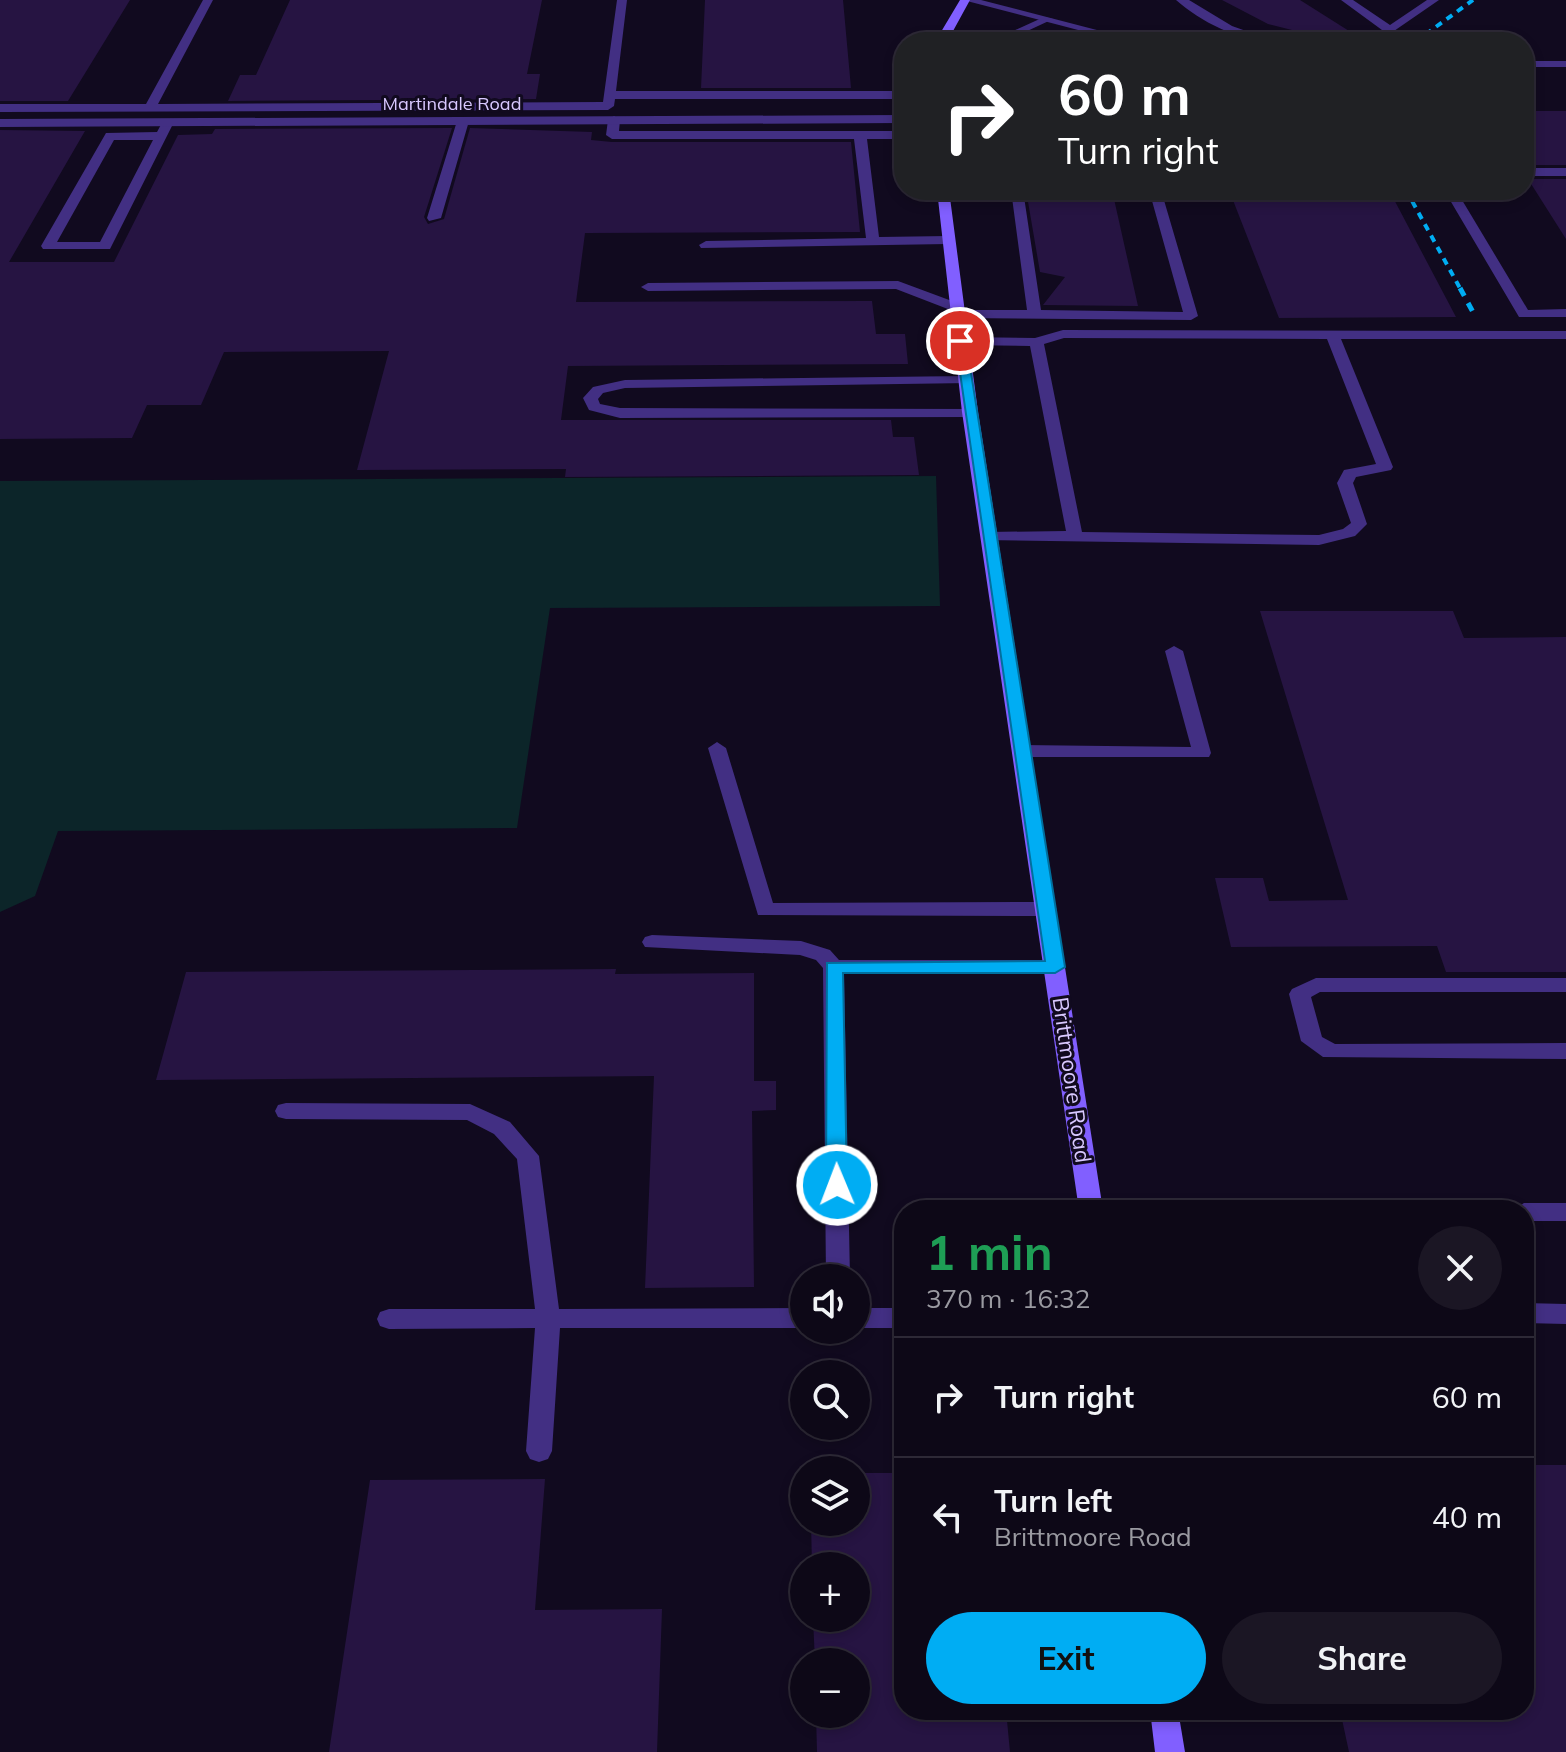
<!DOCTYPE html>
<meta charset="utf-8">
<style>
:root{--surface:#0d0817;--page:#1b1624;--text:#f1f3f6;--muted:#9a9aa1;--line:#2d2936;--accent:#00adf3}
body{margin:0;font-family:Mulish,sans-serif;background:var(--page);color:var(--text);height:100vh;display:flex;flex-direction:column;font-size:30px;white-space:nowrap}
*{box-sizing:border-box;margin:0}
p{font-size:26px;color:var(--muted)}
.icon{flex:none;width:44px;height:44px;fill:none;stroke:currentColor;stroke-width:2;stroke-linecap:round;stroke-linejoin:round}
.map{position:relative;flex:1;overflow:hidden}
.sheet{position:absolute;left:894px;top:1200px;width:640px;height:520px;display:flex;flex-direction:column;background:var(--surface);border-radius:32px;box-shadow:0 4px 12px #0003,0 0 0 2px var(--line)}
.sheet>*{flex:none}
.hud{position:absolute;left:894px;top:32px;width:640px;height:168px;border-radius:32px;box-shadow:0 4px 12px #0003,0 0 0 2px var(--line);background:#202124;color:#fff;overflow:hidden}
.controls{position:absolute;left:790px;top:1264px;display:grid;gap:16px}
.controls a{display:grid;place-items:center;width:80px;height:80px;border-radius:50%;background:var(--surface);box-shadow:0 4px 12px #0003,0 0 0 2px var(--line);font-size:40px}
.pin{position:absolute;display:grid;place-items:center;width:68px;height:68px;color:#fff;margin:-34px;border:4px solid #fff;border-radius:50%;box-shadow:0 2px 8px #0007}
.me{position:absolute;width:88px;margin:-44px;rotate:359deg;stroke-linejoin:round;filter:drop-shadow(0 0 6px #0008)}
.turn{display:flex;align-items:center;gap:28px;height:168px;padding:0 32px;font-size:36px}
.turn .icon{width:104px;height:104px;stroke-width:2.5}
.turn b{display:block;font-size:56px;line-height:68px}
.round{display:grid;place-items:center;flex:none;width:84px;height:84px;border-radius:42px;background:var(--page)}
.summary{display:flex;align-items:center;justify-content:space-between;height:136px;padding:0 32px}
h1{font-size:48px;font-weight:700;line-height:60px;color:#1e9e55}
.cta{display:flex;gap:16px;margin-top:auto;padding:16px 32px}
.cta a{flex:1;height:92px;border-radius:48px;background:var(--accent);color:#111;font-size:32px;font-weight:700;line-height:92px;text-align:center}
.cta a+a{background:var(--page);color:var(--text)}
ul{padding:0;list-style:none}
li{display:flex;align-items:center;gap:24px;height:120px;padding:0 32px;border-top:2px solid var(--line)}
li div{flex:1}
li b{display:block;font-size:30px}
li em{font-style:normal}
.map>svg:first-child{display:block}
.green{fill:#0c2529}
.building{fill:#261442}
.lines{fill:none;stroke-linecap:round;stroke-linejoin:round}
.lane{fill:#422f83;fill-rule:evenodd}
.street{fill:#422f83;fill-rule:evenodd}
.secondary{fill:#815fff;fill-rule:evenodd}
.rail-far1{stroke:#00adf3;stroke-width:4;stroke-dasharray:7 6;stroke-linecap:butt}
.rail{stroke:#00adf3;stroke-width:5;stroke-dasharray:9 8;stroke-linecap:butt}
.route{fill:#00adf3;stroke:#00709e;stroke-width:2}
.labels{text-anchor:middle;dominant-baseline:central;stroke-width:6;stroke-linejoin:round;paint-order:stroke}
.far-street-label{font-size:18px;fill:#d8c8ff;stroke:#110a1f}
.street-label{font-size:22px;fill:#d8c8ff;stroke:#110a1f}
</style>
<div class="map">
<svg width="1566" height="1752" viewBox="0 0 1566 1752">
<rect width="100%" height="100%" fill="#110a1f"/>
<path class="green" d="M936 476 940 606 550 608 517 828 58 831 35 896 0 912V481Z"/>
<path class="building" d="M0 0H130L68 101H0Z
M290 0H542L527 74H540L536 99 228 101 240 75H256Z
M705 0H843L851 88H701Z
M1222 0H1300L1357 36 1296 31 1268 24Z
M1524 111H1566V165H1524Z
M452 128 424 217 428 224 444 219 470 128 592 132 591 140 612 142H851L860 232 585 233 576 302 872 301 876 334H905L908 364 568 366 561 420H891L893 437H914L919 475 565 477 566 469 357 470 389 351 224 352 201 405H147L132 438 0 439V130L85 131 9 262H114L178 135 212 134 215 129Z
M1528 179H1566V239Z
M1026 190H1112L1138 306 1043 305 1065 277 1040 272Z
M1229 190H1389L1456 317 1279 318Z
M1260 611H1453L1464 638 1566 637V972H1446L1437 946 1231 947 1215 878H1263L1269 901 1348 900Z
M616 969 615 974 754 973V1081H776V1110L752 1111 754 1287 645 1288 654 1076 156 1080 186 972Z
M1524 1465H1566V1752H1349L1340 1710H1524Z
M856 1473H904V1710H1006L1010 1752H817L816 1714H856V1662H815L813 1618H856V1566H812L811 1522H856Z
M545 1479 535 1610 662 1609 657 1752H329L370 1480Z"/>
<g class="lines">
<path class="lane" d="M203 0H213L158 104 603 102 617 0H627L616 91H904V99H615L614 106 608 110 0 112V104H146Z
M1176 0H1189L1232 26 1277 42C1241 42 1202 23 1176 0Z
M1341 0H1353L1390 25 1427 0H1439L1378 42H1365L1382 30Z
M1044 17 1053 19 1004 42H989Z
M614 116 620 120 619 131H904V139H867L879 237 948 236 955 240 948 244 701 248 699 245 706 241 866 238 854 139H612L606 135 608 120Z
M463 117 469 121 441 218 429 221 427 218 457 121Z
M164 119 174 122 110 249H43L41 246 106 133 157 132ZM114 140H153L100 242H57Z
M1524 168H1566V176H1524Z
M1011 190H1023L1041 310 1183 312 1149 190H1161L1198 316 1191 320 956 318 949 314 953 311 896 289 648 291 641 287 648 283 898 281 960 304V310H1027Z
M1444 190H1456L1528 310 1566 309V317H1519Z
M1063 330 1566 331V339H1341L1393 467 1391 470 1356 477 1353 483 1367 524 1355 536 1319 545 983 540 981 537 989 532 1066 531 1030 346 960 345 953 341 960 337 1035 338ZM1064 338 1327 339 1376 464 1344 470 1337 483 1351 523 1343 529 1319 535 1082 532 1044 344Z
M965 376 972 380 970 383 625 388 603 393 598 399 600 404 620 408 975 409 978 412 970 417 620 418 589 410 583 398 593 387 625 380Z
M1174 646 1183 651 1211 753 1209 757H1022L1013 751 1022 745 1191 747 1165 651Z
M717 742 726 748 773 903 1047 902 1057 909 1047 916 758 915 708 748Z
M652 935 801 941 830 950 839 960H1055L1065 967 1055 974H844L850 1278H826L823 968 816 960 800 955 645 947 642 942 645 937Z
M1316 978H1566V992H1320L1311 997 1322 1037 1335 1044 1566 1043V1059L1323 1057 1301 1041 1289 994 1292 989Z
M286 1103 470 1104 510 1122 539 1156 559 1309 804 1308V1328H560L552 1451 548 1459 539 1462 530 1459 526 1451 535 1328 389 1329 380 1326 377 1319 380 1312 389 1309H535L517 1159 494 1134 467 1120 286 1119 278 1117 275 1111 278 1105Z
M1524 1303 1566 1304V1324L1524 1323Z
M856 1308H904V1328H856Z"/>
<path class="street" d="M963 0H981L1143 42H1124Z
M1524 61H1566V67H1524Z
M904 115V123L0 127V119Z
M1524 1203H1566V1221H1524V1210H1513Z"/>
<path class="secondary" d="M960 0H970L947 42H935Z
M937 190H949L978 412 1103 1210H1079L962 412Z
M1150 1710H1178L1185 1752H1155Z"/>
<path class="rail-far1" d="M1415 42 1473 0
M1406 190 1461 290"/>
<path class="rail" d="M1460 288 1474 314"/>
</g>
<path class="route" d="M955 338 966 341 1065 967 1055 973H843L847 1185 837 1193 826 1185 827 963 1045 961Z"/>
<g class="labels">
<g class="far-street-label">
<text x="452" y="103">Martindale Road</text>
</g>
<g class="street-label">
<text transform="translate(1072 1080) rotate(82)">Brittmoore Road</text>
</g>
</g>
</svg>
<div class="controls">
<a><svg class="icon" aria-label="sound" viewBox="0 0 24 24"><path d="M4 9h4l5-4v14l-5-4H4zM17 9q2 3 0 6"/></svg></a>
<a><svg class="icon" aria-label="search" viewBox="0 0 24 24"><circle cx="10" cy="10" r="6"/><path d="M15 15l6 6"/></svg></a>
<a><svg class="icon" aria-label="layers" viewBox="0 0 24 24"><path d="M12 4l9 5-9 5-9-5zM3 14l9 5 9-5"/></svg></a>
<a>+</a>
<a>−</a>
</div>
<div class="pin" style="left:960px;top:341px;background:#d93025"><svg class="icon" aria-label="arrive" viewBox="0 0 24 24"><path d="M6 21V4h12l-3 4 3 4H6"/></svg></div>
<svg class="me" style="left:837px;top:1185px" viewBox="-20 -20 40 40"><circle r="17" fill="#00adf3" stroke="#fff" stroke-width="3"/><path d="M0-11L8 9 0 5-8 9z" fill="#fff"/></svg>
<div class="hud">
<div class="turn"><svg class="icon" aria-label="right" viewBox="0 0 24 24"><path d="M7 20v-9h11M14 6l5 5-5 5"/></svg><div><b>60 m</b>Turn right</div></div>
</div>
<section class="sheet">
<div class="summary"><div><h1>1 min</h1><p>370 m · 16:32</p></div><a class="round"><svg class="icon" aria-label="close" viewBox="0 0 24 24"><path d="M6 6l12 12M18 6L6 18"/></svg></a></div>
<ul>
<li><svg class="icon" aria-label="right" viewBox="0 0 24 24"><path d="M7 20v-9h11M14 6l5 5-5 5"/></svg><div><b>Turn right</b></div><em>60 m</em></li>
<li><svg class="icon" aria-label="left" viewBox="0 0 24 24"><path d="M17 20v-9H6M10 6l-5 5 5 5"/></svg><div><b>Turn left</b><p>Brittmoore Road</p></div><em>40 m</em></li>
</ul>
<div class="cta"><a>Exit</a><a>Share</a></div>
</section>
</div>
